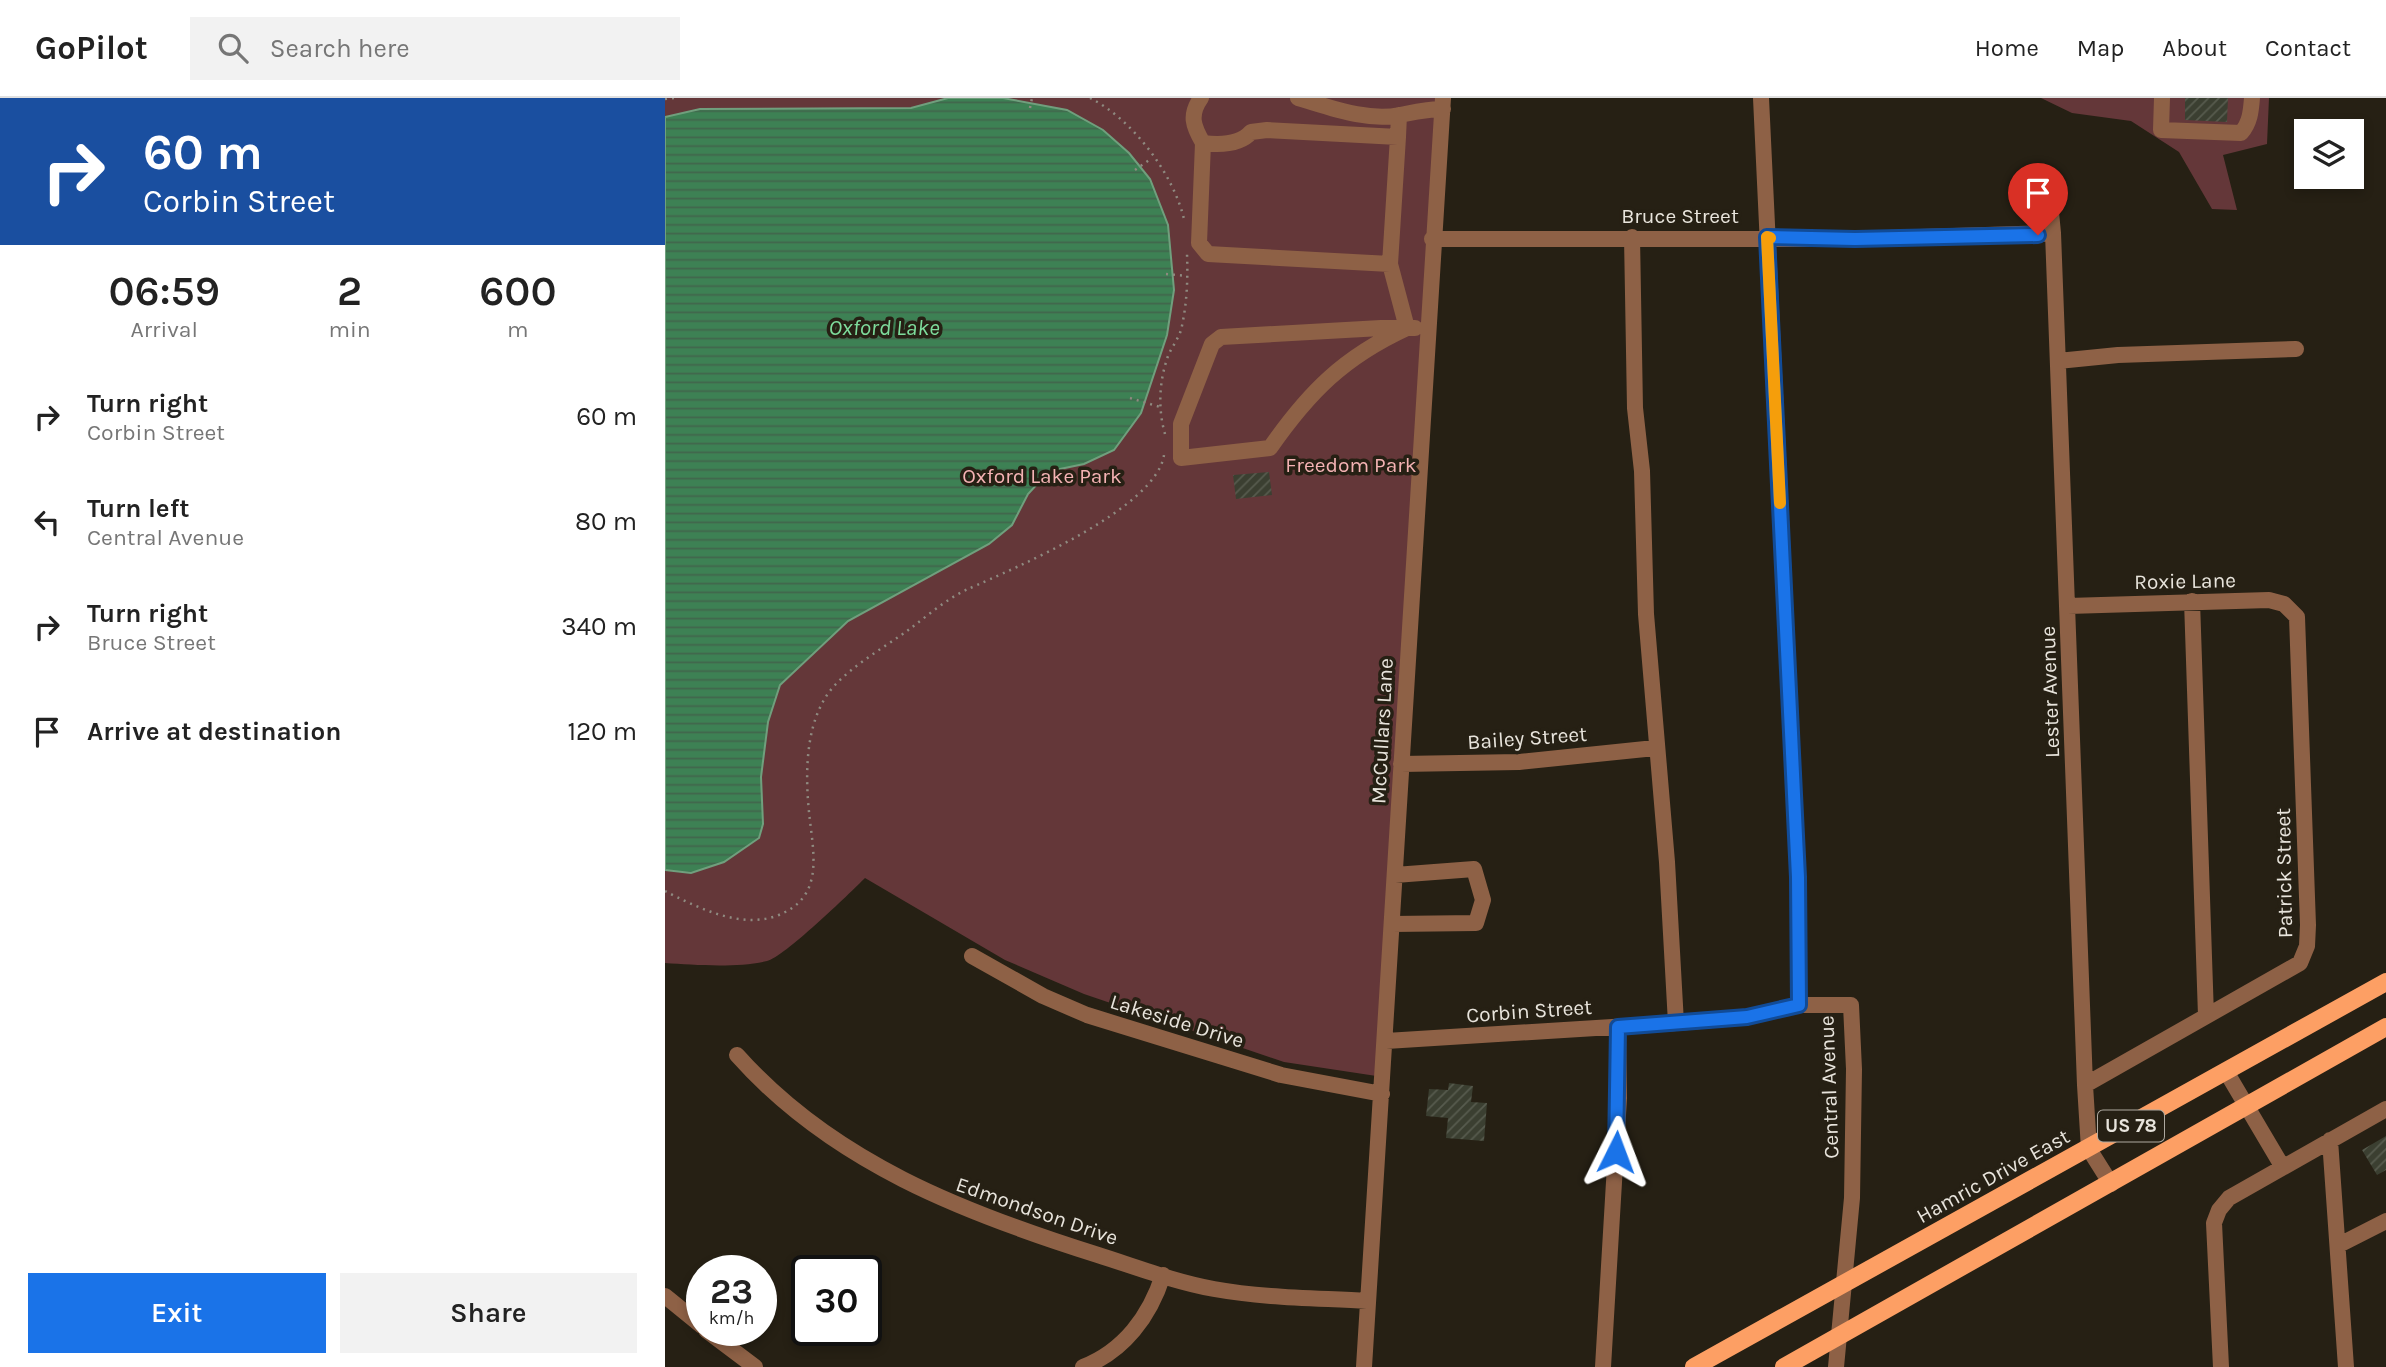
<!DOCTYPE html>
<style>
:root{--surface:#fff;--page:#f2f2f2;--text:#222;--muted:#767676;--line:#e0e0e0;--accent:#1a73e8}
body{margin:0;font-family:Karla,sans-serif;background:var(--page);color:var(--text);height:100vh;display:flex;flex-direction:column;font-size:26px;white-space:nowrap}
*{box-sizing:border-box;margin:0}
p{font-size:23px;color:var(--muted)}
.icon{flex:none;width:38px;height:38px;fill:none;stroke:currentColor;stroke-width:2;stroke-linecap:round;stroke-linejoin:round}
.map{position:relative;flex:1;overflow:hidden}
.sheet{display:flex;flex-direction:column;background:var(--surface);width:665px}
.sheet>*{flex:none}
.top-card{background:#1a4fa0;color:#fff;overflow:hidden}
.fabs{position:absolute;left:1629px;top:21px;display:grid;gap:14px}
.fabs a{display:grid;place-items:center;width:70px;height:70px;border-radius:0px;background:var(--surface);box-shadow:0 4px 10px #0003;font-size:35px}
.speed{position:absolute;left:21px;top:1157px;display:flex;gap:14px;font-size:35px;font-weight:700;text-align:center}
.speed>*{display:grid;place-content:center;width:91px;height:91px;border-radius:50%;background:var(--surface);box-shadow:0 4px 10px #0003;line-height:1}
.speed small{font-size:18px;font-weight:400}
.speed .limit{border:4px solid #111;border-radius:10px;background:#fff;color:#111}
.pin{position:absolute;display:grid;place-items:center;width:60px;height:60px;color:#fff;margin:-72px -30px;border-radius:50% 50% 50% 0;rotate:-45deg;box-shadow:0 0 7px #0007}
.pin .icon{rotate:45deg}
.me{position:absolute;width:77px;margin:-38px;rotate:3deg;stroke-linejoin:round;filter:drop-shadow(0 0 5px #0008)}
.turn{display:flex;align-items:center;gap:24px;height:147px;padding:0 28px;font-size:32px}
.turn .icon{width:91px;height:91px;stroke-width:2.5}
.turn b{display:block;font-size:49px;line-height:60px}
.eta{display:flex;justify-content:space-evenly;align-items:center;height:119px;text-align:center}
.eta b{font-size:42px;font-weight:600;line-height:49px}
.primary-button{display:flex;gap:14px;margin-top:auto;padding:14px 28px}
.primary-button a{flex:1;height:80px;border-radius:0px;background:var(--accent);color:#fff;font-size:28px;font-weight:600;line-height:80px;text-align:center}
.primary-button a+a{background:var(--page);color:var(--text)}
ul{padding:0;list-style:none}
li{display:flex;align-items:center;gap:21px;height:105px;padding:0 28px}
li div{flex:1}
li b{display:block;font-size:26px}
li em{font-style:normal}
header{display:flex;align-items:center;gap:42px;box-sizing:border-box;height:98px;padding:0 35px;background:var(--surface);border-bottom:2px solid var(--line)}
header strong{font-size:33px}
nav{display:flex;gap:38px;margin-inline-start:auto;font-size:24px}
.search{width:490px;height:63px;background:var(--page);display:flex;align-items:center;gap:18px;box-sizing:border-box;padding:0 24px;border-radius:0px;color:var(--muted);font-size:26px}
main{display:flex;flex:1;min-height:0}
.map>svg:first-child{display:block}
.green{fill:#643739}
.water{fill:url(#water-rules);stroke:#709f7d;stroke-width:2}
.building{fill:url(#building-hatch)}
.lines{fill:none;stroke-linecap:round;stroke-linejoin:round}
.path{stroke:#8f8a80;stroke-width:2.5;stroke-dasharray:2 5;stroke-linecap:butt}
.minor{stroke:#8e6146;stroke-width:16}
.major{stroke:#fd9f64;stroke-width:18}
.route-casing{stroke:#114b97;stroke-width:18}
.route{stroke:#1a73e8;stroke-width:12}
.slow{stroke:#f59e0b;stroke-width:12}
.labels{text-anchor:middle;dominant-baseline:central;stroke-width:7;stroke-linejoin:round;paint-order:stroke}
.shield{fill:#262014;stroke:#aea9a0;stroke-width:2}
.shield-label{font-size:19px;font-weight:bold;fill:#e8e4dc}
.street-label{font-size:21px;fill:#e8e4dc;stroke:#262014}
.park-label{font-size:21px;fill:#f5b3b4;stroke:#262014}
.water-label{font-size:23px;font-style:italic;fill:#7edc9c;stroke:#262014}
</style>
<header>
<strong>GoPilot</strong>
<div class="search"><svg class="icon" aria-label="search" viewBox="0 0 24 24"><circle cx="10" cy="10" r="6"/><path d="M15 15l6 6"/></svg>Search here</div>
<nav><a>Home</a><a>Map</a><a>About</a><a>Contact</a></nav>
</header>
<main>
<section class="sheet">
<div class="top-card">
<div class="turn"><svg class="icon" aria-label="right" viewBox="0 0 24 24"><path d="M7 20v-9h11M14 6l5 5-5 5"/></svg><div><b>60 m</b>Corbin Street</div></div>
</div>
<div class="eta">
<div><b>06:59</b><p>Arrival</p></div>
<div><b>2</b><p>min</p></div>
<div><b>600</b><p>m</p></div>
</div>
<ul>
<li><svg class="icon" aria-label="right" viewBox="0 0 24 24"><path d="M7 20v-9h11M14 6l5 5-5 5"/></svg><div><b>Turn right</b><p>Corbin Street</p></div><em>60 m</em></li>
<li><svg class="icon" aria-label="left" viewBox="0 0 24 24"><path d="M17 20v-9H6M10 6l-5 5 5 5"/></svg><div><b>Turn left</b><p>Central Avenue</p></div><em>80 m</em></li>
<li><svg class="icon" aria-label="right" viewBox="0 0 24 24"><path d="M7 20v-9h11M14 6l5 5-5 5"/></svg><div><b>Turn right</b><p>Bruce Street</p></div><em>340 m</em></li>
<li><svg class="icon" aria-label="arrive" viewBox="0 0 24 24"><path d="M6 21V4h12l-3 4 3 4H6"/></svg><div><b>Arrive at destination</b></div><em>120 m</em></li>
</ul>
<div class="primary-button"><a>Exit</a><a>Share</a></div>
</section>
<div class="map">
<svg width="1721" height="1269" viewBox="0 0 1721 1269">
<defs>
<pattern id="water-rules" width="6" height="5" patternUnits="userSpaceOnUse" patternTransform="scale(1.75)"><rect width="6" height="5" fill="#3d8154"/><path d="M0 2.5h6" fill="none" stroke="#41664c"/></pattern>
<pattern id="building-hatch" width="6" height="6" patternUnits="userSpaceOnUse" patternTransform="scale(1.75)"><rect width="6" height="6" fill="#3b3f31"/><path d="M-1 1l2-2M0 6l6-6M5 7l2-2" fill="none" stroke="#575b4e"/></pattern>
</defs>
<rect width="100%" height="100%" fill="#262014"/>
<path class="green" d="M0 0H778L718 979 619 964 419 896 340 862 200 780C185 795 118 860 102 863 73 870 30 867 0 865Z
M1376 0H1604L1602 46 1558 57 1572 112 1547 111 1514 54 1466 23 1407 15Z"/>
<path class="water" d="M283 0H338L402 12 438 32 464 55 485 81 503 127 509 192 502 237 476 315 449 352 419 366 395 371 375 383 363 396 347 427 324 446 183 523 115 587 103 624 96 679 98 726 94 740 59 764 26 775 0 772V19L35 11 246 10Z"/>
<path class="building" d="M1520 0H1563L1562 24 1520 22Z
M604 374 607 397 571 401 568 377Z
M784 985 808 988 806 1004 822 1005 819 1043 781 1040 783 1020 761 1018 764 991 783 992Z
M1721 1038V1072L1712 1077 1697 1052Z"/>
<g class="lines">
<path class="path" d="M425 0C467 21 508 75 519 121
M0 1 9 0
M365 10 367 0
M470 72 487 60
M501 176 522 178
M465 300 495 309
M500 336C493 312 494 285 502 261 505 251 513 242 516 232 522 207 523 181 522 156
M0 793C31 809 75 831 111 818 161 800 148 755 144 714 140 674 140 619 170 587 190 566 218 550 242 533 261 519 281 501 303 491 350 470 491 411 499 357"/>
<path class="minor" d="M536 0C524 17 528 28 538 45 555 47 575 47 586 34L602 32 733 39 734 17
M633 0C664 9 702 24 735 17 750 14 762 11 778 11
M1096 0 1134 801V907
M1497 0 1496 32 1576 35C1585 25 1586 13 1587 0
M733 39 725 166 742 230H750
M538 45 534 145 543 156 725 166
M1384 94 1388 135 1420 987 1424 1051 1446 1086
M967 139 970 310 977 373 981 516 1002 764 1011 925
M767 141H1190L1388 135
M716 230H742C679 259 644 294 605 350L516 360V326L547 246 556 239Z
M1393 263 1453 257 1631 251
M1527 503 1541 918
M1403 508 1604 502 1619 506 1632 519 1643 827 1642 848 1635 865 1420 987
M736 666 854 664 990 650
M727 826 811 825 818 802 809 771 730 777
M307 858 378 898 422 917 616 977 717 996
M721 943 1011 925 1082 919 1134 907H1186L1189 971 1187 1100 1171 1269
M72 957C167 1064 299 1115 433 1157 471 1169 510 1184 549 1191 599 1200 652 1200 702 1203
M1562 975 1617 1068
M1665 1042 1681 1269
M1674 1147 1721 1123
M0 1198 37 1228
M41 1232 90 1269
M418 1269C459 1253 485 1218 498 1177
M699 1269 778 0
M938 1269 954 1000 953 929
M1556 1269 1549 1125 1554 1112 1564 1100 1721 1011"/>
<path class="major" d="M1029 1269 1721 884
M1119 1269 1721 929"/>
</g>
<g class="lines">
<g class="route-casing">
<path id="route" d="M951 1054 953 929 1082 919 1134 907 1133 779 1102 139 1190 141 1373 137"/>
</g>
<use href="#route" class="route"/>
<path class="slow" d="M1105 140 1102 139 1115 405"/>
</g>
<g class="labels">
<rect class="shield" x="1433" y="1012.5" width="66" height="31" rx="5"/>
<g class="shield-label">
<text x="1466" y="1028">US 78</text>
</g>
<g class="street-label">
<text x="1015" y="118">Bruce Street</text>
<text transform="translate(1520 483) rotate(-1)">Roxie Lane</text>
<text transform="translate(1385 594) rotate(-92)">Lester Avenue</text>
<text transform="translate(717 633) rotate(-87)">McCullars Lane</text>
<text transform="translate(862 640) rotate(-4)">Bailey Street</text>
<text transform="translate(1619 775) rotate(-91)">Patrick Street</text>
<text transform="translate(864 913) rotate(-4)">Corbin Street</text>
<text transform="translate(512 923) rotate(17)">Lakeside Drive</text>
<text transform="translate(1164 989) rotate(-92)">Central Avenue</text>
<text transform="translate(1328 1078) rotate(-29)">Hamric Drive East</text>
<text transform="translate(372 1113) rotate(19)">Edmondson Drive</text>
</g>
<g class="park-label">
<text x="686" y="367">Freedom Park</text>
<text x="377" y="378">Oxford Lake Park</text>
</g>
<g class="water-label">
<text x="219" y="229">Oxford Lake</text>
</g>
</g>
</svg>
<div class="fabs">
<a><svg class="icon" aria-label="layers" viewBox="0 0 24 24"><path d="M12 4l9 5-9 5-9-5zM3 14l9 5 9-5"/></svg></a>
</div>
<div class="speed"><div>23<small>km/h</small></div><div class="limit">30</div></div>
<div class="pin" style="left:1373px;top:137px;background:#d93025"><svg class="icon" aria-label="arrive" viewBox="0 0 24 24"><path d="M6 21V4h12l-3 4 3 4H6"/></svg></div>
<svg class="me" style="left:951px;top:1054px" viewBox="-20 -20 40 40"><path d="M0-17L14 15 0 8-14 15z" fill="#1a73e8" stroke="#fff" stroke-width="4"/></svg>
</div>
</main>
